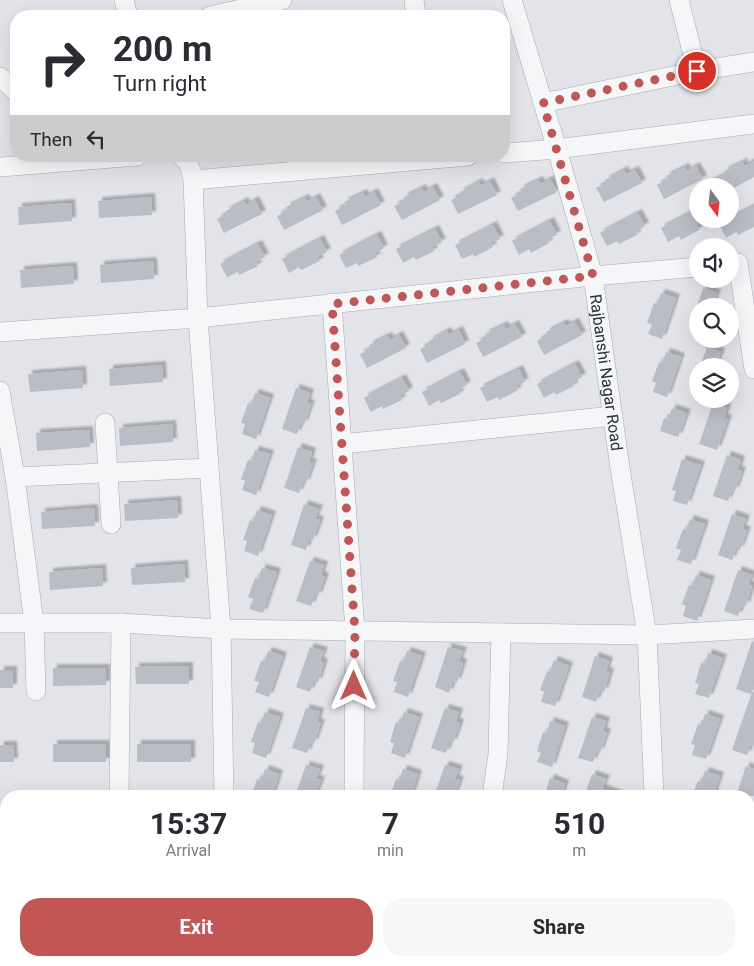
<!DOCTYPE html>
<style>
:root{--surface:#fff;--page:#f7f7f7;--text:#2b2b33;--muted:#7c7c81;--accent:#c15655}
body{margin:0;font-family:Roboto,sans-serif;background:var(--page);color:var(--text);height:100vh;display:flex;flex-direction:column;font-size:19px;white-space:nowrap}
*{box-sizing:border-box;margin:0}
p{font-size:16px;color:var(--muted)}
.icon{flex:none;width:28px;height:28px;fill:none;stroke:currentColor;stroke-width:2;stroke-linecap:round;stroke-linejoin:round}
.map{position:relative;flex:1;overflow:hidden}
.side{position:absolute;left:0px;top:790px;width:755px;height:176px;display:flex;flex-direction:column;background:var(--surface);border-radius:20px 20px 0 0;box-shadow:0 5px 20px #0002}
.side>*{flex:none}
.top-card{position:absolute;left:10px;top:10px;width:500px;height:152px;border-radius:20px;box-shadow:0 5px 20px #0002;background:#fff;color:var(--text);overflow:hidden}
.needle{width:32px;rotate:165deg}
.buttons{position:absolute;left:689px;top:178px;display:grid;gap:10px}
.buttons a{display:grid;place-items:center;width:50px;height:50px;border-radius:50%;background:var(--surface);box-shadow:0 5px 20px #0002;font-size:25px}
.pin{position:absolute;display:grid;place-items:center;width:42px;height:42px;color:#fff;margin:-21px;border:2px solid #fff;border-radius:50%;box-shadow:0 1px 5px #0007}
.me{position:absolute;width:55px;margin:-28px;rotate:0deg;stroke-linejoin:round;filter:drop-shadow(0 0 4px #0008)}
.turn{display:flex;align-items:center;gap:18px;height:105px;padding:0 20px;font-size:22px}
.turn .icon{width:65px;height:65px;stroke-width:2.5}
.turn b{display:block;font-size:35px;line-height:42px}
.then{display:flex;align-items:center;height:48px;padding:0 20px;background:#0003;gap:10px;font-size:19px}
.eta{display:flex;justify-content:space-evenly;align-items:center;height:85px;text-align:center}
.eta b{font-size:30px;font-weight:700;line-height:35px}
.action{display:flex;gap:10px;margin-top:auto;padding:10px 20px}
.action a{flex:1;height:58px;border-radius:20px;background:var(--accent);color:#fff;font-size:20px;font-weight:700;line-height:58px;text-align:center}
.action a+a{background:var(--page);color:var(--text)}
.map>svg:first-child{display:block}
.green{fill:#c6d2c5}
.building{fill:#babdc6;filter:url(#shadow)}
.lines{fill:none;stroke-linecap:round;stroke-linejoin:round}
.minor-casing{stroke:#a8aab3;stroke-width:20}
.minor{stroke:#f5f6f8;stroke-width:19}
.route{stroke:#c15655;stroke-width:9;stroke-dasharray:0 16.2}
.labels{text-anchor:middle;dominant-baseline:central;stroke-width:4;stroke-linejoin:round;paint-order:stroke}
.street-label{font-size:16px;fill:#2c3040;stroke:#f2f3f7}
</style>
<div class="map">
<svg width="754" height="966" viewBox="0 0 754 966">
<defs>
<filter id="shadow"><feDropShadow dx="4" dy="-4" stdDeviation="1" flood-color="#0004"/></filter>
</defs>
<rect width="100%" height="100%" fill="#e3e4e9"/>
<path class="green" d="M754 857V966H646L647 960H749V858Z"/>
<path class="building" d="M754 161V177L730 190V186H702L726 174 724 171 743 162 744 166Z
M696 166 703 179 664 199 657 185 668 179 666 176 685 167 687 171Z
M624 170 626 174 635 170 642 183 604 202 596 188 607 183 605 180Z
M550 179 557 192 518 211 511 198 522 192 520 189 539 180 541 184Z
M490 181 497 195 458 214 451 200 462 195 460 192 479 182 481 186Z
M433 187 440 200 402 220 394 206 405 201 404 197 422 188 424 192Z
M374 192 381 205 342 225 335 211 346 205 344 202 363 193 365 197Z
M151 197 152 215 99 218 98 201Z
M316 197 323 210 284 230 277 216 288 210 286 207 305 198 307 202Z
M255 200 262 214 224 233 217 219 227 214 226 211 244 201 246 205Z
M71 203 72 221 19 225 18 207Z
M754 206V227L738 235 736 232 726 238 719 224Z
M698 209 697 226 699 230 681 240 679 236 668 242 661 228Z
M638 213 645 226 636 231 637 235 619 244 617 241 607 246 600 233Z
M550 221 557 235 547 239 549 243 531 253 529 249 519 255 512 241Z
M493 225 500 239 491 243 493 247 474 257 473 254 462 259 455 245Z
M435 229 442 242 432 247 434 251 416 260 414 257 403 263 396 249Z
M377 235 384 248 375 253 377 257 358 266 357 263 346 268 339 255Z
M320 239 327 252 317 257 320 261 301 270 299 267 289 273 282 259Z
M258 244 265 257 256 262 258 266 239 275 238 272 227 277 220 264Z
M153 261 154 279 101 283 100 265Z
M73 266 74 284 21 288 20 270Z
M703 288 717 293 712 306H697Z
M661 293 676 298 662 339 648 334 652 324 647 323 654 303 657 304Z
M575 322 582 335 544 355 537 341 547 335 546 332 564 323 566 326Z
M515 324 522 337 483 357 476 343 487 338 485 334 504 325 506 329Z
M459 330 465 344 427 363 420 349 430 344 429 341 447 331 449 335Z
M399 335 406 348 367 368 360 354 371 348 369 345 388 336 390 340Z
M707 347 721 352 716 366H700Z
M666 352 681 357 667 397 653 392 656 383 652 381 659 362 662 363Z
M575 364 582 377 573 382 574 386 556 395 554 392 544 398 537 384Z
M162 365 163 382 110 386 109 369Z
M519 369 525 382 516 386 518 390 499 400 498 397 487 402 480 388Z
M82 370 83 388 30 392 28 374Z
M460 372 467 385 458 390 460 394 441 403 439 400 429 406 422 392Z
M402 378 409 391 400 396 402 400 383 409 382 406 371 412 364 398Z
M296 388 310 393 307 403 311 404 304 424 301 423 297 434 282 429Z
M255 393 270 398 256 439 242 434 245 424 241 423 248 403 251 404Z
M713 403 727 408 724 418 728 419 717 450 699 444Z
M672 408 687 413 678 437 660 431 664 418 668 419Z
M172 424 173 442 120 446 119 428Z
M89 430 90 447 37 451 36 433Z
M298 447 312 452 309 462 313 463 306 483 303 482 299 493 284 488Z
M255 450 270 454 256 495 242 490 245 481 241 479 248 460 251 461Z
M727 455 741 460 738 470 742 471 735 491 732 490 728 501 713 496Z
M682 459 701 465 687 505 673 501 676 491 672 490Z
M177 500 178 518 125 521 124 504Z
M304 504 319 509 315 519 320 520 313 540 309 539 306 550 291 545Z
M94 508 95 526 42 529 41 512Z
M257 510 272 515 258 556 244 551 247 541 243 540 250 520 253 522Z
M732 514 746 519 742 529 747 530 740 550 736 548 732 560 718 555Z
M690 519 705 524 691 564 677 560 681 550 676 548 683 529 686 530Z
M310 561 324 565 321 575 325 577 318 596 315 595 311 606 296 601Z
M184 564 185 582 132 585 131 568Z
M102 568 103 586 50 590 49 572Z
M262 568 277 572 263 613 249 609 253 599 248 597 255 578 258 579Z
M738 570 752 575 748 585 752 586 746 606 742 605 738 616 724 611Z
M696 575 711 580 697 621 683 616 686 606 682 604 689 585 692 586Z
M752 641 754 642V685L751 694 736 689Z
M310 647 324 651 320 661 324 663 318 682 314 681 310 692 296 687Z
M448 647 463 651 459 661 463 663 457 682 453 681 449 693 435 687Z
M268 651 283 656 269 697 255 692 259 682 254 681 261 661 264 662Z
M407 651 422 656 408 697 394 692 397 682 393 681 400 661 403 662Z
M708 653 723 658 709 698 695 694 699 684 695 683 701 663 705 664Z
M595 656 609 661 606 671 610 672 604 692 600 690 596 702 582 697Z
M554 660 569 666 555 706 541 702 544 692 540 690 547 671 550 672Z
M189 666V684H136L135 667Z
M53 668H106V685L53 686Z
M0 670H13V688H0Z
M752 692H754V745L751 744 747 755 732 750Z
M306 708 320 712 317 722 321 723 314 743 311 742 307 753 292 748Z
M445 708 459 712 456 722 460 723 453 743 450 742 446 753 431 748Z
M265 712 280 717 266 758 252 753 255 743 251 742 258 722 261 723Z
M404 712 419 717 405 758 391 753 394 743 390 742 396 722 400 723Z
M705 714 720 719 706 759 692 755 695 745 691 744 698 724 701 725Z
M592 717 606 721 603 731 607 733 600 752 597 751 593 762 578 758Z
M550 721 565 726 552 767 537 762 541 753 537 751 543 732 547 733Z
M53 744H106V762H53Z
M137 744H191V762H137Z
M0 745H13L14 762H0Z
M306 765 320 769 316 779 321 780 315 796H295Z
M445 765 459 769 455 779 460 780 454 796H434Z
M746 766 754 769V796H736Z
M265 769 279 774 272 796H251L257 779 261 780Z
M403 769 418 774 411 796H390L396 779 399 780Z
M705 771 720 776 713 796H692L698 781 701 782Z
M592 774 606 779 602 788 620 795V796H584Z
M550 778 565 784 561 796H544Z"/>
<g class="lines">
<g class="minor-casing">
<g id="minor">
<path d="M124 0 128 16"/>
<path d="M414 0 416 16"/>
<path id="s1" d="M512 0 557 149 593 276 620 468 647 635 654 796"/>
<path d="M679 0 697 71"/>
<path d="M210 16 282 0"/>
<path d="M0 77 16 92"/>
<path d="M543 103 697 71 754 62"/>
<path d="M504 153 557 149 754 124"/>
<path d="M181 156C190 162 191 170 193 180L468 156"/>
<path d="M0 167 137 156"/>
<path d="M193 180 198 318 221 629 224 796"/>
<path d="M738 263 754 369"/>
<path d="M332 303 355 631 354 796"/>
<path d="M0 332 198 318 593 276 698 267"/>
<path d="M0 391 15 477 34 623 36 691"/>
<path d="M105 423 111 524"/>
<path d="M342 444 613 416"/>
<path d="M15 477 209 468"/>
<path d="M0 623H121L221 629 647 635 754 629"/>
<path d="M119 796 121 623"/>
<path d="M492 796 498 754 501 633"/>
<path d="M0 816H6"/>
<path d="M749 844H754"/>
<path d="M43 960 44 966"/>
<path d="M227 960V966"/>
<path d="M359 960V966"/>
<path d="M564 960 565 966"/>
</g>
</g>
<use href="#minor" class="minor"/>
</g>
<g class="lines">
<path class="route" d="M354 686 355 631 332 304 593 276 543 103 697 71"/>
</g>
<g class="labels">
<g class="street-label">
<text stroke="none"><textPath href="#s1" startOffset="385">Rajbanshi Nagar Road</textPath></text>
</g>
</g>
</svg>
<div class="buttons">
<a><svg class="needle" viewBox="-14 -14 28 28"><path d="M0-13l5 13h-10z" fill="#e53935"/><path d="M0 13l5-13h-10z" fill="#7c7c81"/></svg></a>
<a><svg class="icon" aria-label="sound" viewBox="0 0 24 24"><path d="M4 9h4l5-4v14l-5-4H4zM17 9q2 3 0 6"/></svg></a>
<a><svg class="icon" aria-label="search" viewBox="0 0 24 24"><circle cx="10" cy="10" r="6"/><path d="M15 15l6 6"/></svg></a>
<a><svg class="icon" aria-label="layers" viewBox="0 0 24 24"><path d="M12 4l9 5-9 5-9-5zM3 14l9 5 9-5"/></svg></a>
</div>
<div class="pin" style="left:697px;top:71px;background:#d93025"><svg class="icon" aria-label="arrive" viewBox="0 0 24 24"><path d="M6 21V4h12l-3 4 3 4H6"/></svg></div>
<svg class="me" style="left:354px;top:686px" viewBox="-20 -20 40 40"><path d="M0-17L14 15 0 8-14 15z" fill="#c15655" stroke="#fff" stroke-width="4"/></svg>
<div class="top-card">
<div class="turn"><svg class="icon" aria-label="right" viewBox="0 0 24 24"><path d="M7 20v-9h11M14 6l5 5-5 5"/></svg><div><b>200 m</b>Turn right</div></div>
<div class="then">Then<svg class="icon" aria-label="left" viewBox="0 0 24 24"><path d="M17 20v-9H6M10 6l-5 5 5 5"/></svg></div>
</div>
<section class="side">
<div class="eta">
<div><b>15:37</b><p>Arrival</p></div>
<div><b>7</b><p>min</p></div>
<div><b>510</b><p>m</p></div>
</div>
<div class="action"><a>Exit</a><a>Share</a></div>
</section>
</div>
